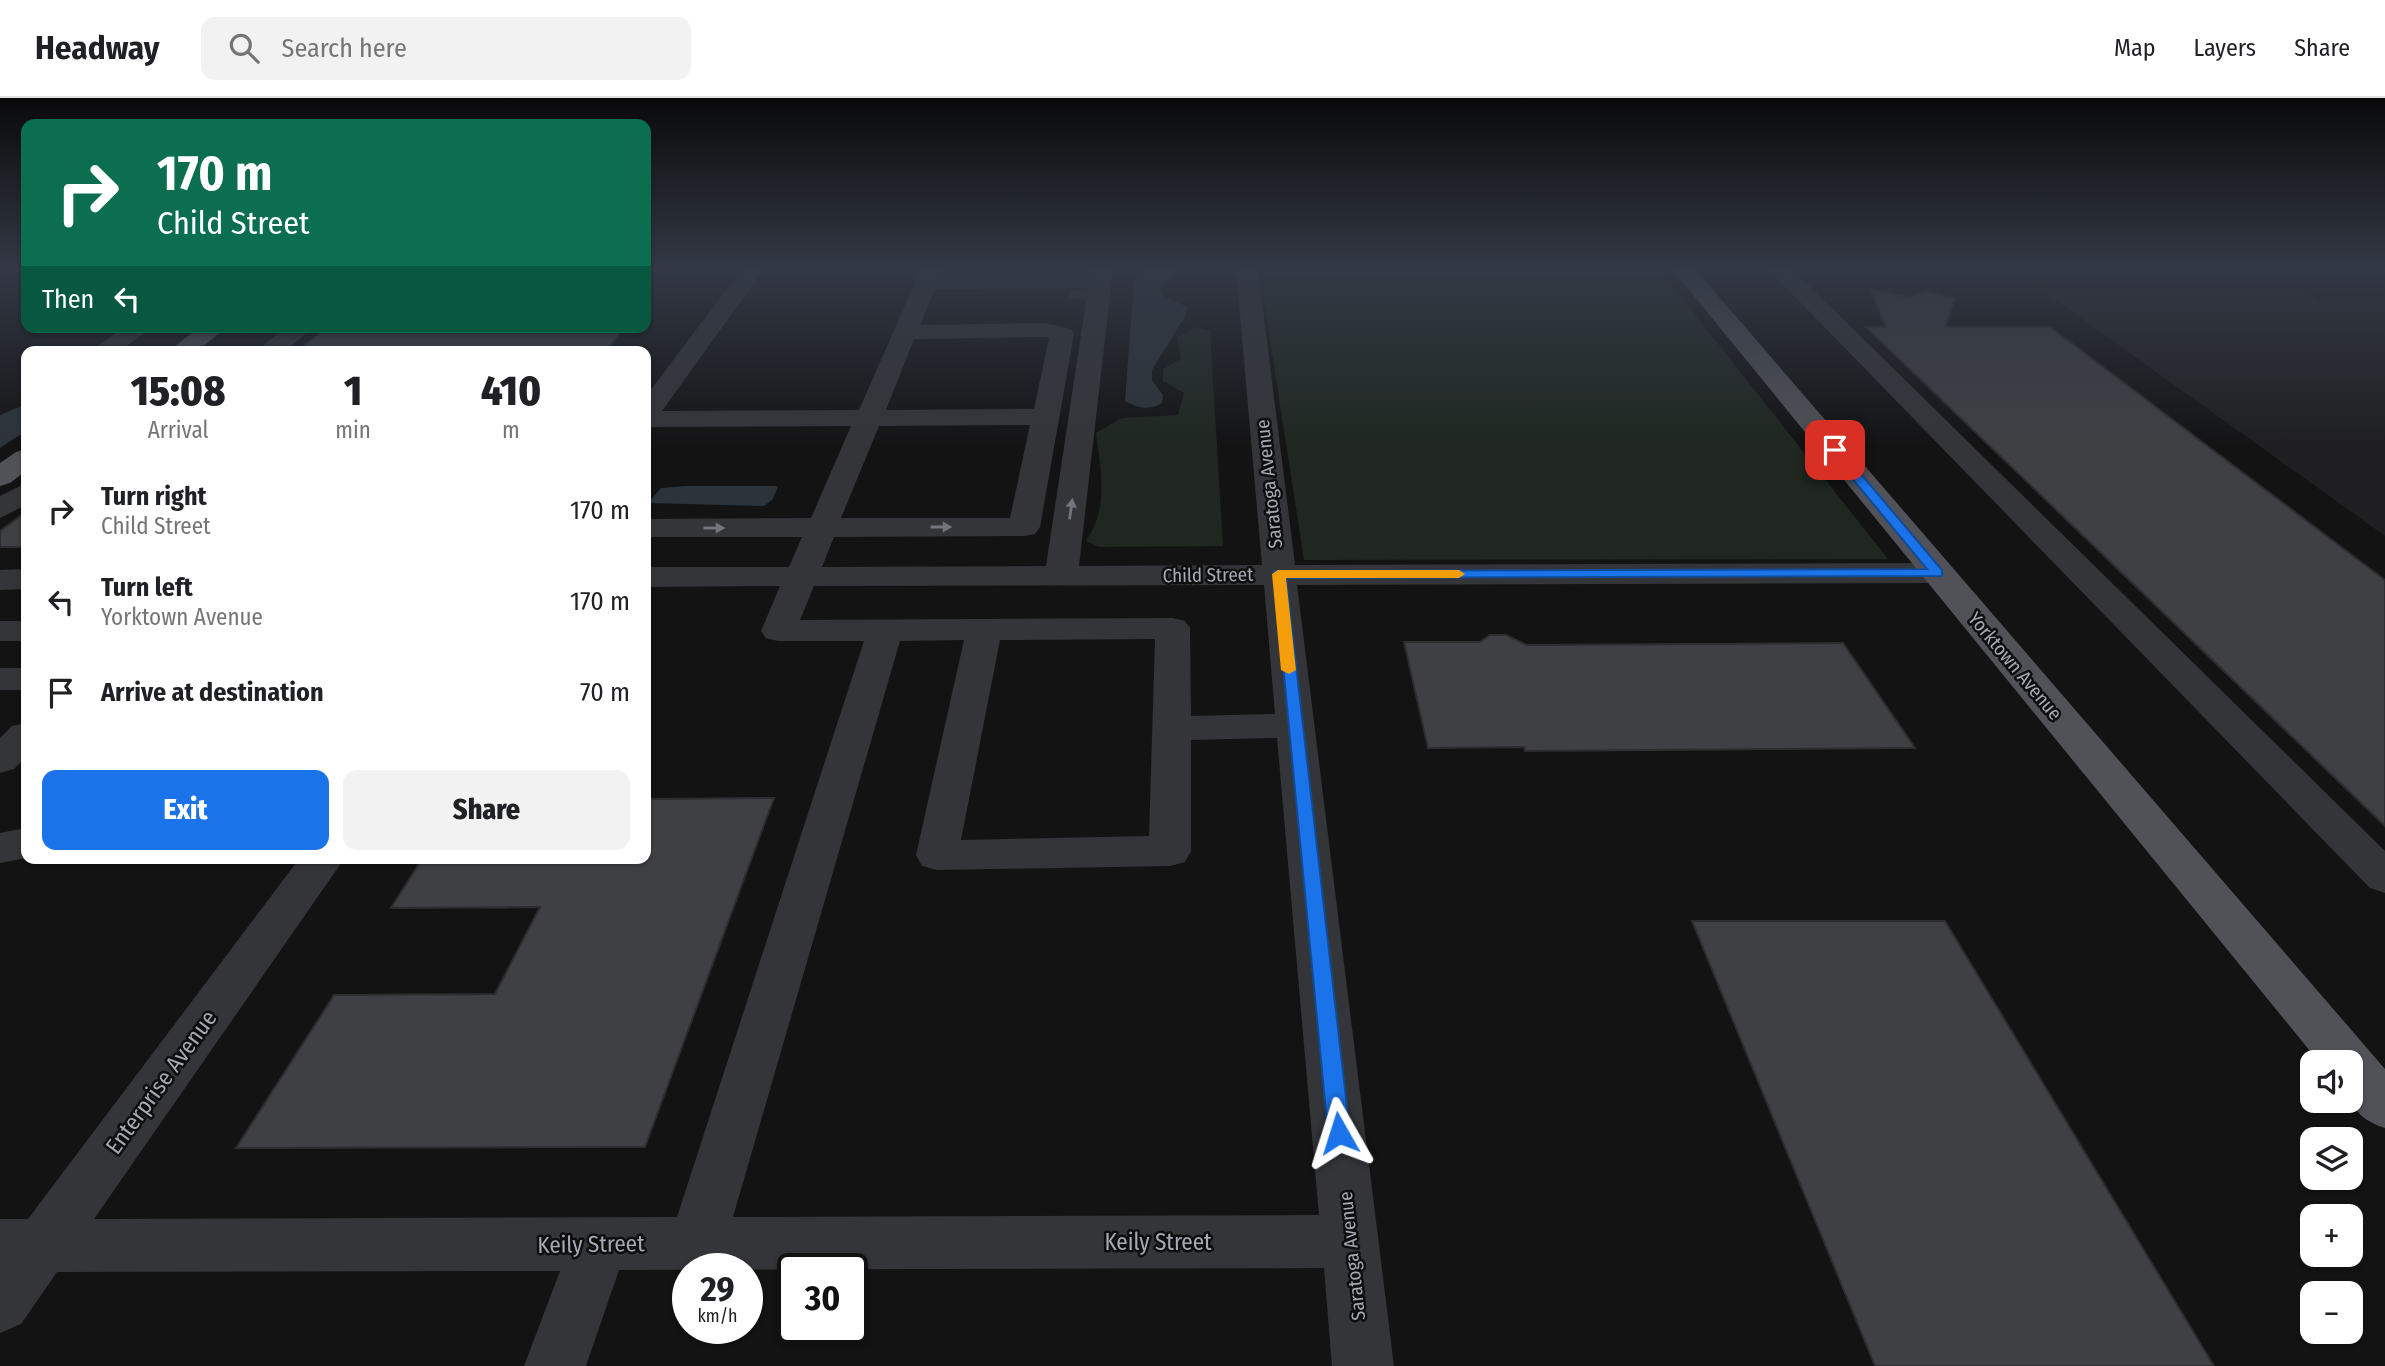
<!DOCTYPE html>
<meta charset="utf-8">
<style>
:root{--surface:#fff;--page:#f2f2f2;--text:#202124;--muted:#757577;--line:#e0e0e0;--accent:#1a73e8}
body{margin:0;font-family:"Fira Sans Condensed",sans-serif;background:var(--page);color:var(--text);height:100vh;display:flex;flex-direction:column;font-size:26px;white-space:nowrap}
*{box-sizing:border-box;margin:0}
p{font-size:23px;color:var(--muted)}
.icon{flex:none;width:38px;height:38px;fill:none;stroke:currentColor;stroke-width:2;stroke-linecap:round;stroke-linejoin:round}
.map{position:relative;flex:1;overflow:hidden}
.details{position:absolute;left:21px;top:248px;width:630px;height:518px;display:flex;flex-direction:column;background:var(--surface);border-radius:14px;box-shadow:0 2px 5px #0004}
.details>*{flex:none}
.hud{position:absolute;left:21px;top:21px;width:630px;height:214px;border-radius:14px;box-shadow:0 2px 5px #0004;background:#0b6e4f;color:#fff;overflow:hidden}
.controls{position:absolute;left:2300px;top:952px;display:grid;gap:14px}
.controls a{display:grid;place-items:center;width:63px;height:63px;border-radius:14px;background:var(--surface);box-shadow:0 2px 5px #0004;font-size:35px}
.speed{position:absolute;left:672px;top:1155px;display:flex;gap:14px;font-size:35px;font-weight:700;text-align:center}
.speed>*{display:grid;place-content:center;width:91px;height:91px;border-radius:50%;background:var(--surface);box-shadow:0 2px 5px #0004;line-height:1}
.speed small{font-size:18px;font-weight:400}
.speed .limit{border:4px solid #111;border-radius:10px;background:#fff;color:#111}
.pin{position:absolute;display:grid;place-items:center;width:60px;height:60px;color:#fff;margin:-30px;border-radius:14px;box-shadow:0 4px 10px #0006}
.me{position:absolute;width:77px;margin:-38px;rotate:354deg;stroke-linejoin:round;filter:drop-shadow(0 0 5px #0008)}
.turn{display:flex;align-items:center;gap:24px;height:147px;padding:0 21px;font-size:32px}
.turn .icon{width:91px;height:91px;stroke-width:2.5}
.turn b{display:block;font-size:49px;line-height:60px}
.then{display:flex;align-items:center;height:66px;padding:0 21px;background:#0003;gap:14px;font-size:26px}
.eta{display:flex;justify-content:space-evenly;align-items:center;height:119px;text-align:center}
.eta b{font-size:42px;font-weight:800;line-height:49px}
.action{display:flex;gap:14px;margin-top:auto;padding:14px 21px}
.action a{flex:1;height:80px;border-radius:14px;background:var(--accent);color:#fff;font-size:28px;font-weight:800;line-height:80px;text-align:center}
.action a+a{background:var(--page);color:var(--text)}
ul{padding:0;list-style:none}
li{display:flex;align-items:center;gap:21px;height:91px;padding:0 21px}
li div{flex:1}
li b{display:block;font-size:26px}
li em{font-style:normal}
header{display:flex;align-items:center;gap:42px;box-sizing:border-box;height:98px;padding:0 35px;background:var(--surface);border-bottom:2px solid var(--line)}
header strong{font-size:33px}
nav{display:flex;gap:38px;margin-inline-start:auto;font-size:24px}
.search{width:490px;height:63px;background:var(--page);display:flex;align-items:center;gap:18px;box-sizing:border-box;padding:0 24px;border-radius:14px;color:var(--muted);font-size:26px}
.map>svg:first-child{display:block}
.built{fill:#1f1f21}
.green{fill:#1f2720}
.water{fill:#2b343a}
.building{fill:#3f4044;stroke:#2d2d30;stroke-width:2}
.lines{fill:none;stroke-linecap:round;stroke-linejoin:round}
.minor-tunnel{stroke:#303134;stroke-width:24;stroke-dasharray:24 12;stroke-linecap:butt}
.minor{fill:#343539;fill-rule:evenodd}
.major{fill:#505258;fill-rule:evenodd}
.oneway{fill:#72757d}
.route{fill:#1a73e8;stroke:#114b97;stroke-width:2}
.slow{fill:#f59e0b}
.labels{text-anchor:middle;dominant-baseline:central;stroke-width:5;stroke-linejoin:round;paint-order:stroke}
.street-label{font-size:19px;fill:#a4aab5;stroke:#0e0e0f}
.near-street-label{font-size:23px;fill:#a4aab5;stroke:#0e0e0f}
</style>
<header>
<strong>Headway</strong>
<div class="search"><svg class="icon" aria-label="search" viewBox="0 0 24 24"><circle cx="10" cy="10" r="6"/><path d="M15 15l6 6"/></svg>Search here</div>
<nav><a>Map</a><a>Layers</a><a>Share</a></nav>
</header>
<div class="map">
<svg width="2385" height="1268" viewBox="0 0 2385 1268">
<rect width="100%" height="100%" fill="#131314"/>
<path class="built" d="M2298 191 2321 205H2385V438L2043 193Z"/>
<path class="green" d="M1259 171H1659L1888 461 1304 462Z
M1196 229 1210 232 1223 448 1099 449 1086 443C1109 409 1101 374 1096 335L1122 320 1178 317 1184 295 1163 283V271L1181 261 1177 239Z"/>
<path class="water" d="M1147 171 1175 172V176L1160 188 1165 199 1187 209 1186 217 1152 272V282L1163 297 1162 305C1148 313 1139 310 1125 303L1134 181 1139 174Z
M26 306V333L0 350V317Z
M687 388H775L778 389 772 402 764 408 648 405 661 390Z"/>
<path class="building" d="M1871 192 1909 199 1926 194 1955 200 1945 229H2050L2385 482V728L1866 229H1886Z
M328 229H625L605 254H296Z
M26 414V449H0V433Z
M1490 537H1506L1527 547 1843 545 1915 650 1525 653 1524 649 1428 650 1404 544H1480Z
M774 700 645 1049 236 1050 334 897 495 896 540 809 391 810 422 761H646V701Z
M1692 823H1945L2214 1268H1875Z"/>
<g class="lines">
<path class="minor-tunnel" d="M1081 201 1082 193"/>
<path class="minor" d="M742 171H764L662 313 859 312 921 171H943L940 177 1090 176 1091 171H1113L1079 468 1262 467 1236 171H1258L1295 467 1937 465 1949 468 1953 475 1949 482 1937 485 1297 487 1394 1268H1332L1324 1170 619 1172 586 1268H524L560 1173 57 1174 21 1226 0 1235V1121H28L299 761H344L94 1121 677 1119 864 543H778L766 540 761 533 780 488 646 489V469H789L802 439H646V421L811 420 851 328 646 329V298ZM1088 190 1046 468 822 469 834 439 1024 438 1035 436 1040 429 1074 236 1071 231 1046 225 920 227 935 191ZM1046 239 1049 240 1034 311 886 312 914 241ZM1030 327 1010 420H841L879 328ZM1264 487 1275 616 1191 618 1190 530 1185 523 1173 520 800 522 814 488ZM1155 541 1149 738 961 742 1000 542ZM964 542 916 757 922 768 937 772 1170 768 1185 764 1191 753V642L1277 640 1319 1117 733 1119 900 543Z
M1768 171H1792L2385 753V795L2370 790Z
M124 229H153L118 254H89Z
M285 229H313L284 254H256Z
M26 385V407L0 420V398Z
M26 471V491L0 492V472Z
M0 523H26V543H0Z
M0 570H26V592H0Z
M26 625V659L14 671 0 675V640L12 628Z
M26 730V760L0 765V735Z"/>
<path class="major" d="M1672 171H1695L2385 971V1030C2347 1017 2350 1000 2350 964H2319Z
M199 229H227L196 254H168Z
M26 351V373L10 385 0 388V365L16 354Z"/>
</g>
<defs><path id="oneway-solid" d="M-6-.8H1V-3.2L6.5 0L1 3.2V.8H-6Z" transform="scale(1.75)"/></defs>
<g class="oneway">
<use href="#oneway-solid" transform="translate(1071 411) rotate(-82)"/>
<use href="#oneway-solid" transform="translate(941 429)"/>
<use href="#oneway-solid" transform="translate(714 430)"/>
</g>
<linearGradient id="sky" x2="0" y2="1"><stop stop-color="#0a0a0b"/><stop offset="0.49" stop-color="#333945"/><stop offset="1" stop-color="#333945" stop-opacity="0"/></linearGradient>
<rect width="2385" height="349" fill="url(#sky)"/>
<path class="route" d="M1831 350H1839L1942 472V478L1286 480 1350 1035 1346 1041 1339 1044 1331 1041 1328 1035 1274 473 1927 471 1831 355Z"/>
<path class="slow" d="M1278 472H1459L1465 476 1459 480H1286L1296 572 1289 576 1281 572 1272 476Z"/>
<g class="labels">
<g class="street-label">
<text transform="translate(1269 386) rotate(-96)">Saratoga Avenue</text>
<text transform="translate(1208 477) rotate(-1)">Child Street</text>
<text transform="translate(2015 568) rotate(50)">Yorktown Avenue</text>
<text transform="translate(1352 1158) rotate(-96)">Saratoga Avenue</text>
</g>
<g class="near-street-label">
<text transform="translate(161 984) rotate(-54)">Enterprise Avenue</text>
<text x="1158" y="1144">Keily Street</text>
<text transform="translate(591 1146) rotate(-1)">Keily Street</text>
</g>
</g>
</svg>
<div class="controls">
<a><svg class="icon" aria-label="sound" viewBox="0 0 24 24"><path d="M4 9h4l5-4v14l-5-4H4zM17 9q2 3 0 6"/></svg></a>
<a><svg class="icon" aria-label="layers" viewBox="0 0 24 24"><path d="M12 4l9 5-9 5-9-5zM3 14l9 5 9-5"/></svg></a>
<a>+</a>
<a>−</a>
</div>
<div class="speed"><div>29<small>km/h</small></div><div class="limit">30</div></div>
<div class="pin" style="left:1835px;top:352px;background:#d93025"><svg class="icon" aria-label="arrive" viewBox="0 0 24 24"><path d="M6 21V4h12l-3 4 3 4H6"/></svg></div>
<svg class="me" style="left:1339px;top:1035px" viewBox="-20 -20 40 40"><path d="M0-17L14 15 0 8-14 15z" fill="#1a73e8" stroke="#fff" stroke-width="4"/></svg>
<div class="hud">
<div class="turn"><svg class="icon" aria-label="right" viewBox="0 0 24 24"><path d="M7 20v-9h11M14 6l5 5-5 5"/></svg><div><b>170 m</b>Child Street</div></div>
<div class="then">Then<svg class="icon" aria-label="left" viewBox="0 0 24 24"><path d="M17 20v-9H6M10 6l-5 5 5 5"/></svg></div>
</div>
<section class="details">
<div class="eta">
<div><b>15:08</b><p>Arrival</p></div>
<div><b>1</b><p>min</p></div>
<div><b>410</b><p>m</p></div>
</div>
<ul>
<li><svg class="icon" aria-label="right" viewBox="0 0 24 24"><path d="M7 20v-9h11M14 6l5 5-5 5"/></svg><div><b>Turn right</b><p>Child Street</p></div><em>170 m</em></li>
<li><svg class="icon" aria-label="left" viewBox="0 0 24 24"><path d="M17 20v-9H6M10 6l-5 5 5 5"/></svg><div><b>Turn left</b><p>Yorktown Avenue</p></div><em>170 m</em></li>
<li><svg class="icon" aria-label="arrive" viewBox="0 0 24 24"><path d="M6 21V4h12l-3 4 3 4H6"/></svg><div><b>Arrive at destination</b></div><em>70 m</em></li>
</ul>
<div class="action"><a>Exit</a><a>Share</a></div>
</section>
</div>
